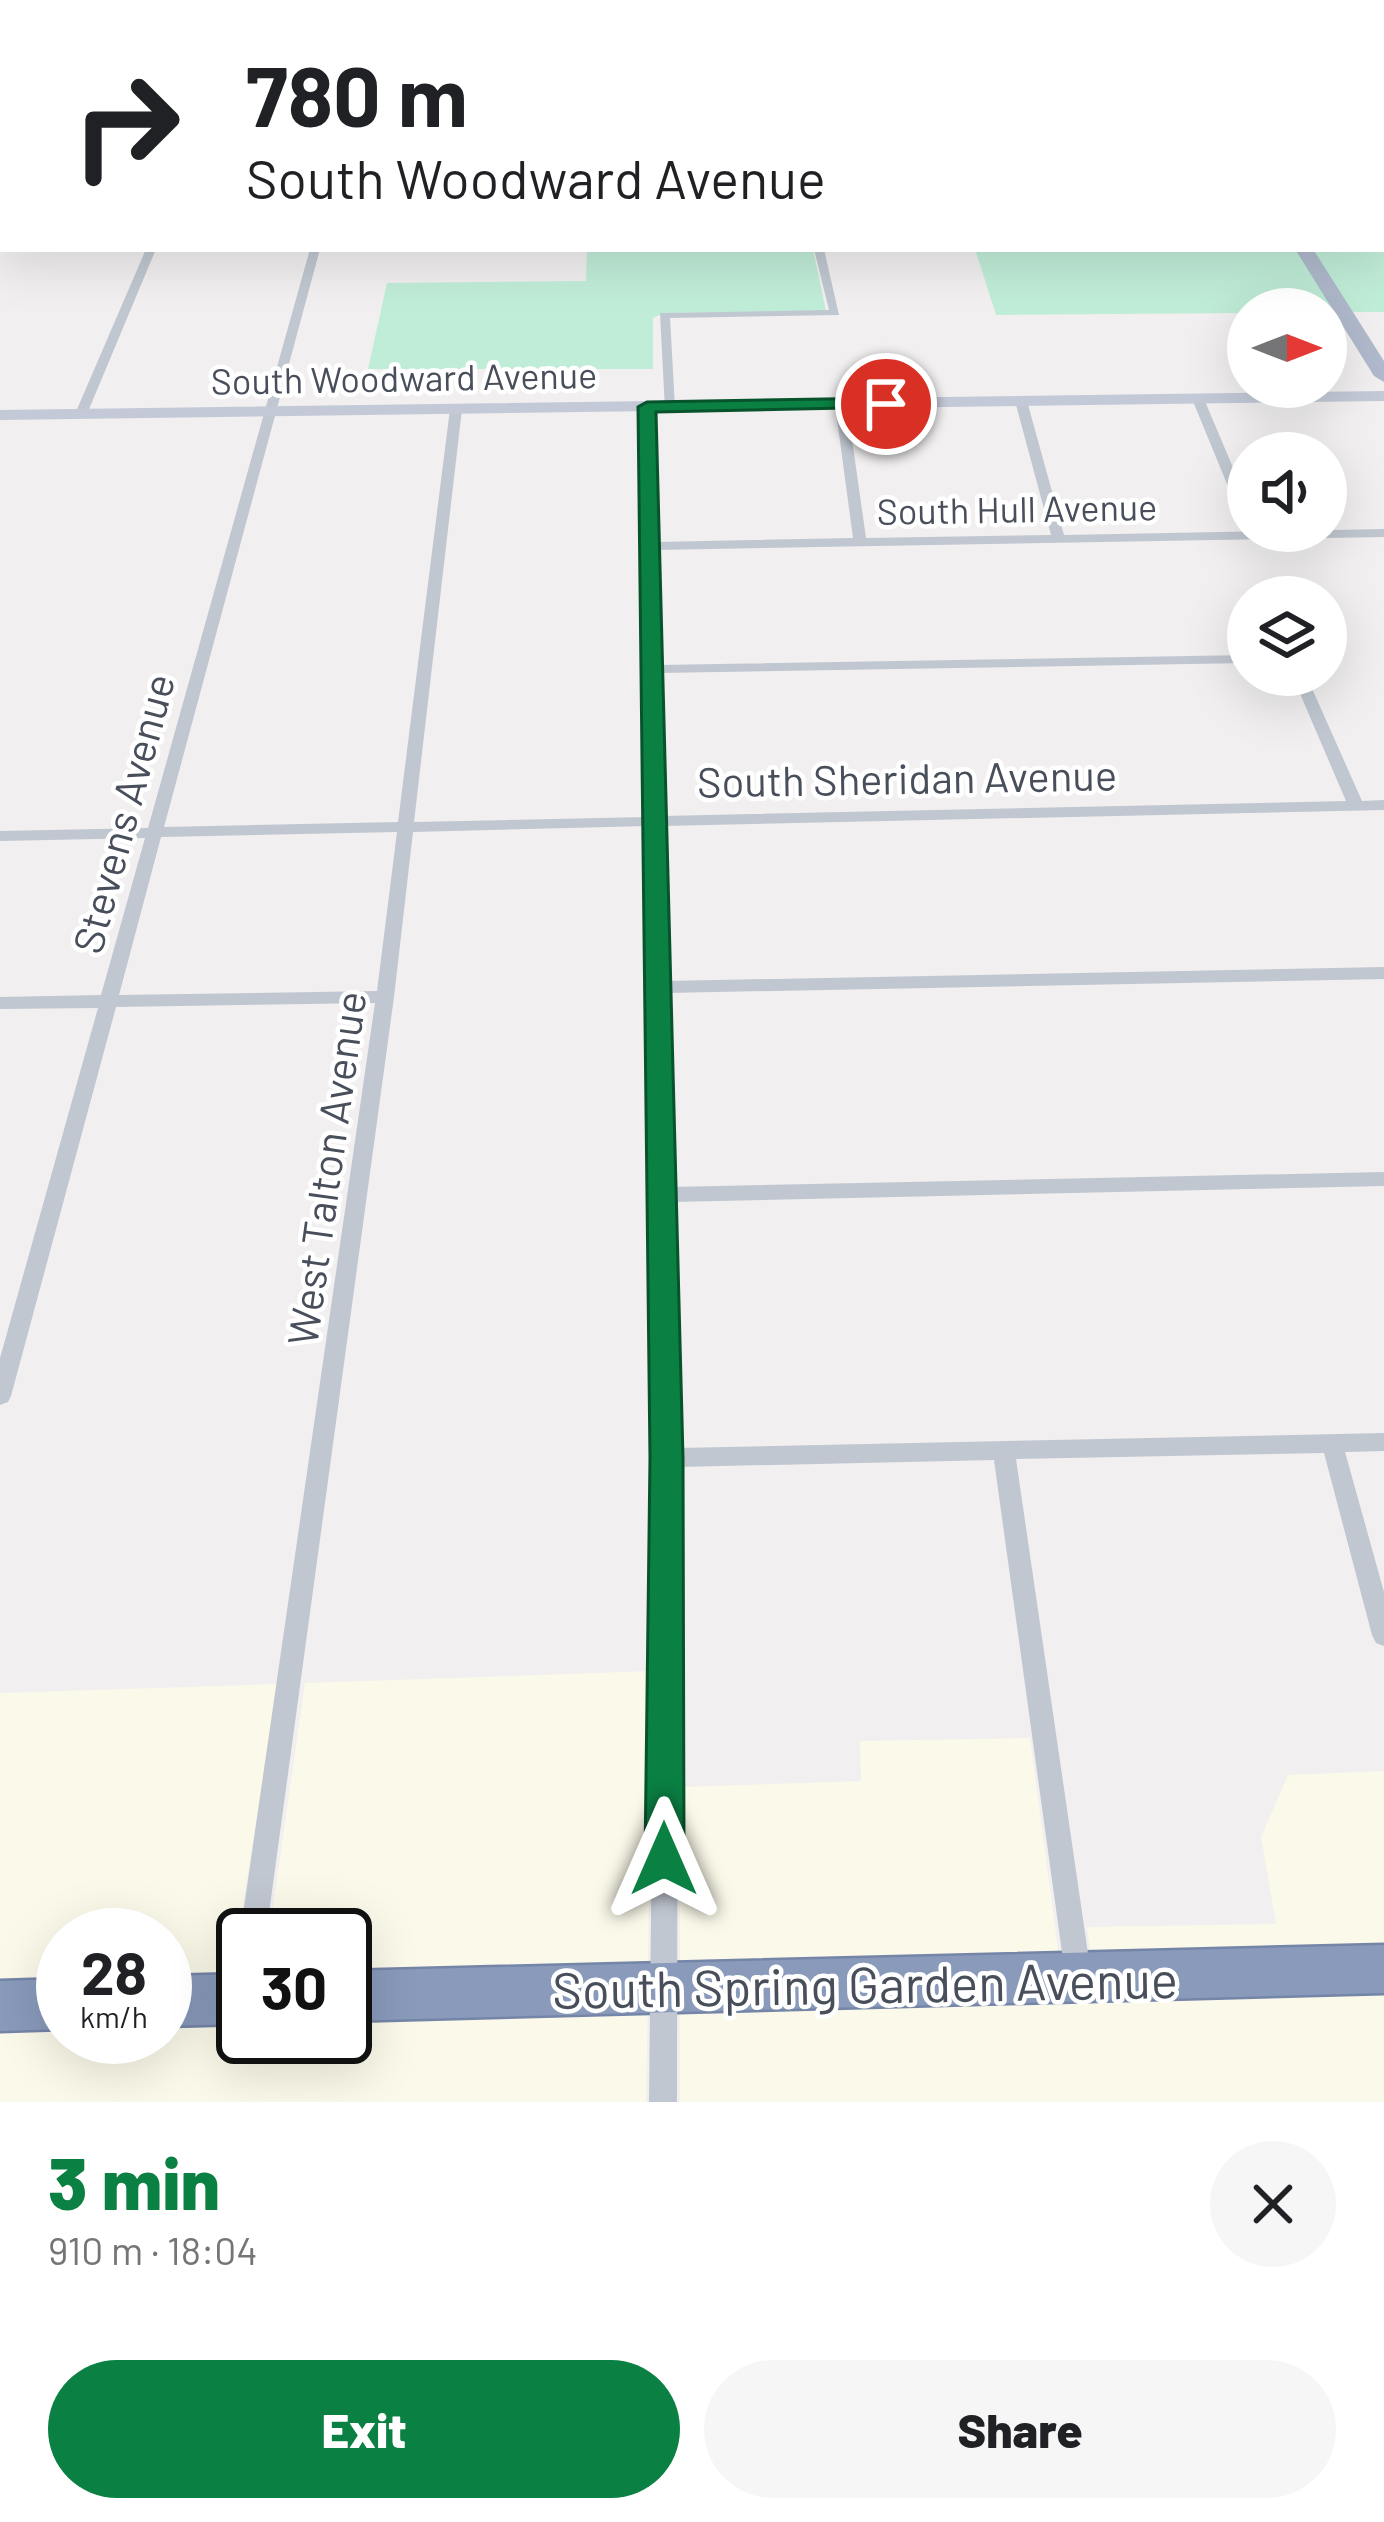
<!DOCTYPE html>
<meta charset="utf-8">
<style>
:root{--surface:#fff;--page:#f6f6f6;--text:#202124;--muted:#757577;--accent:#0b8043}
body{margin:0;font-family:Barlow,sans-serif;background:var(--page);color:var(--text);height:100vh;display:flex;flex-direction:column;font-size:45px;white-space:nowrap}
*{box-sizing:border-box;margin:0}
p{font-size:39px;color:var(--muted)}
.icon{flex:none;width:66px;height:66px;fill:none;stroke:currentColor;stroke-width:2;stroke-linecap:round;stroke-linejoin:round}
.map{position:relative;height:2102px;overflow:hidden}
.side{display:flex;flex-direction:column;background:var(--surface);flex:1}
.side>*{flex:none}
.banner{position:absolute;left:0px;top:0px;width:1386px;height:252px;box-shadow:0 12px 48px #0002;background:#fff;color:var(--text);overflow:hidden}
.needle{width:78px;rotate:90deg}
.controls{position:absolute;left:1227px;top:288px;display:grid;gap:24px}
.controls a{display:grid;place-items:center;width:120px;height:120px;border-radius:50%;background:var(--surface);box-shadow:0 12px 48px #0002;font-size:60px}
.speed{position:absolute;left:36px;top:1908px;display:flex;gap:24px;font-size:60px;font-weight:700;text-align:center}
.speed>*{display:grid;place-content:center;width:156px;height:156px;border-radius:50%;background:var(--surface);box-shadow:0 12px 48px #0002;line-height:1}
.speed small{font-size:30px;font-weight:400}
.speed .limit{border:6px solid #111;border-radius:18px;background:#fff;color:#111}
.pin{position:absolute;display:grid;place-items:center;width:102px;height:102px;color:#fff;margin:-51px;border:6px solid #fff;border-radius:50%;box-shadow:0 3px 12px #0007}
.me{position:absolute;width:132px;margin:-66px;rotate:0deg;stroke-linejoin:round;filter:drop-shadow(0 0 9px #0008)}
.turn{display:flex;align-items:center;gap:42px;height:252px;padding:0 48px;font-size:54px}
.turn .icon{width:156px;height:156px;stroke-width:2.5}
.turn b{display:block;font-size:84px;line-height:102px}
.round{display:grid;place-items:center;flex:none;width:126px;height:126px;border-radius:63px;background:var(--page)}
.headline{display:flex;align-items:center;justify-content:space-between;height:204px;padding:0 48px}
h1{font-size:72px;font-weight:800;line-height:90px;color:var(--accent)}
.button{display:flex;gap:24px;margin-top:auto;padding:24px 48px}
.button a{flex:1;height:138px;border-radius:72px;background:var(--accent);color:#fff;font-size:48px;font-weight:800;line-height:138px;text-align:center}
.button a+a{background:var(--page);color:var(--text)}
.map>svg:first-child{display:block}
.commercial{fill:#fbf9e9}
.green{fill:#c0edd8}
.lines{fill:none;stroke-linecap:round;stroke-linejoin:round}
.highway-casing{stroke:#7485a7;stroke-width:5}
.street{fill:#c0c7d0;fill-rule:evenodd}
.secondary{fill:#c3c9d7;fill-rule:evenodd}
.primary{fill:#b0bacc;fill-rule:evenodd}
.highway{fill:#899abb;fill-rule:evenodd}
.rail{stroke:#b1b3b9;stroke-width:3}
.route{fill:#0b8043;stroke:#07532c;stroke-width:3}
.labels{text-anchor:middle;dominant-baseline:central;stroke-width:9;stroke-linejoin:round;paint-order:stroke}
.far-street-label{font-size:36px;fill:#484f5b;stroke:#fff}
.street-label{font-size:42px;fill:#484f5b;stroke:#fff}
.near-street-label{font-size:51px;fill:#484f5b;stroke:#fff}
</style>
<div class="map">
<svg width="1384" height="2102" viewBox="0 0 1384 2102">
<rect width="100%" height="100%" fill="#f1efef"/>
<path class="commercial" d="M651 1671 648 1974 345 1982V1935H269L305 1683Z
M277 1684 231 1985 165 1986V1935H63V1989L0 1991V1693Z
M1030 1738 1060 1964 680 1973V1787L861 1781 860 1741Z
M1384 1771V1955L1092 1963 1087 1927 1276 1924 1261 1837 1288 1775Z
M1384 1984V2102H680V2003Z
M648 2004 646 2102H0V2021L63 2019V2037H165V2017L243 2014V2037H345V2012Z"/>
<path class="green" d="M1384 228V312H1350L1310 249H1383Z
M587 249H813L826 311 664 313 653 318V369H368L387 283 586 281Z
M975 249H1298L1337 312 1248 309V313L996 315Z"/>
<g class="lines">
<g class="highway-casing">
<path id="highway" d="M1384 1945V1993L345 2021V1971Z
M243 1974V2024L165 2026V1976Z
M63 1979V2029L0 2031V1981Z"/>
</g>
<path class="street" d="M570 0H578L577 3H569Z
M0 131H3V137H0Z
M146 249H156L87 414 77 417 75 414Z
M310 249H320L164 827 398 822 450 409 456 405 462 409 414 822 647 817 643 404 653 407 656 542 853 538 835 404 841 400 847 404 866 538 1051 535 1015 401 1021 397 1027 401 1064 535 1384 529V537L656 550 659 665 1248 655V663L659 673 663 816 1346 801 1292 675H1306L1362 801 1384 800V810L663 826 667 981 1384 967V979L667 993 671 1187 1384 1172V1186L672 1202 678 1448 1384 1433V1451L1345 1452 1384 1592V1646L1376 1643 1372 1635 1324 1453 1016 1459 1091 1974 1087 1983 1078 1987 1069 1983 1065 1974 994 1460 678 1467 677 2102H649L656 1458 647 826 413 832 394 997 266 1935H243V1943L240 1935 375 1003 116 1007 11 1396 8 1402 0 1405V1358L98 1008 0 1009V997L101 995 145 838 0 841V831L148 828ZM397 832 377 991 119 995 161 837Z
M814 249H824L839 315 670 318 675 407 665 410 660 313 829 310Z
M1198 395 1204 399 1248 503V522L1241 518 1192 399Z"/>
<path class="secondary" d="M864 0H881L884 3H867Z
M1383 116H1384V124H1383Z
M3 216V231L0 232V217Z
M1384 391V401L0 420V410Z"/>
<path class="primary" d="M1144 0H1158L1160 3H1146Z
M1295 249H1313L1384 361V382L1374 376Z"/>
<use href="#highway" class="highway"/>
<path class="rail" d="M926 0 933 3"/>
</g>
<path class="route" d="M886 398 893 400V407L656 412 683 1458 684 1859 678 1873 664 1878 651 1873 645 1859 650 1458 638 407 647 402Z"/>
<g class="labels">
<g class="far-street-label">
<text transform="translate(404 377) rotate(-1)">South Woodward Avenue</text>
<text transform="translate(1017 508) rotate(-1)">South Hull Avenue</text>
</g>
<g class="street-label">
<text transform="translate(907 777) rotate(-1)">South Sheridan Avenue</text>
<text transform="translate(122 813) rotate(-75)">Stevens Avenue</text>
<text transform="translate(325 1168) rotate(-82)">West Talton Avenue</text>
</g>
<g class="near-street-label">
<text transform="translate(865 1983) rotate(-1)">South Spring Garden Avenue</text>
</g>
</g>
</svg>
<div class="controls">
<a><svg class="needle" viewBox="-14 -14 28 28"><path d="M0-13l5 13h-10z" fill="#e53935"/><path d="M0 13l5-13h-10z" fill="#757577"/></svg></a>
<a><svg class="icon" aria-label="sound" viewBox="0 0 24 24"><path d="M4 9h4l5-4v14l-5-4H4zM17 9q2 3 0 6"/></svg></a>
<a><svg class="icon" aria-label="layers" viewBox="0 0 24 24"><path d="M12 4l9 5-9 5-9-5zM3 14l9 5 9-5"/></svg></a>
</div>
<div class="speed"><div>28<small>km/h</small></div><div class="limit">30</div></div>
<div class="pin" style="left:886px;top:404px;background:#d93025"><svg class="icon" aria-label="arrive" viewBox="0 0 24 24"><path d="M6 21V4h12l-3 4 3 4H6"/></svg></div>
<svg class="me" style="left:664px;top:1859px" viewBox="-20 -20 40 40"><path d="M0-17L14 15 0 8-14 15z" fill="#0b8043" stroke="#fff" stroke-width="4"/></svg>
<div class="banner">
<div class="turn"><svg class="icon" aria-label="right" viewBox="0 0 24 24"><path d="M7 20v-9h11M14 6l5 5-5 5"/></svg><div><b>780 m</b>South Woodward Avenue</div></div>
</div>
</div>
<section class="side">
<div class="headline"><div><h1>3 min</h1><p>910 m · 18:04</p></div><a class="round"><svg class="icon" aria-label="close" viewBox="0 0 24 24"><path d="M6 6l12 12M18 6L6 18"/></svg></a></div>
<div class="button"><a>Exit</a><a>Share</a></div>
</section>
